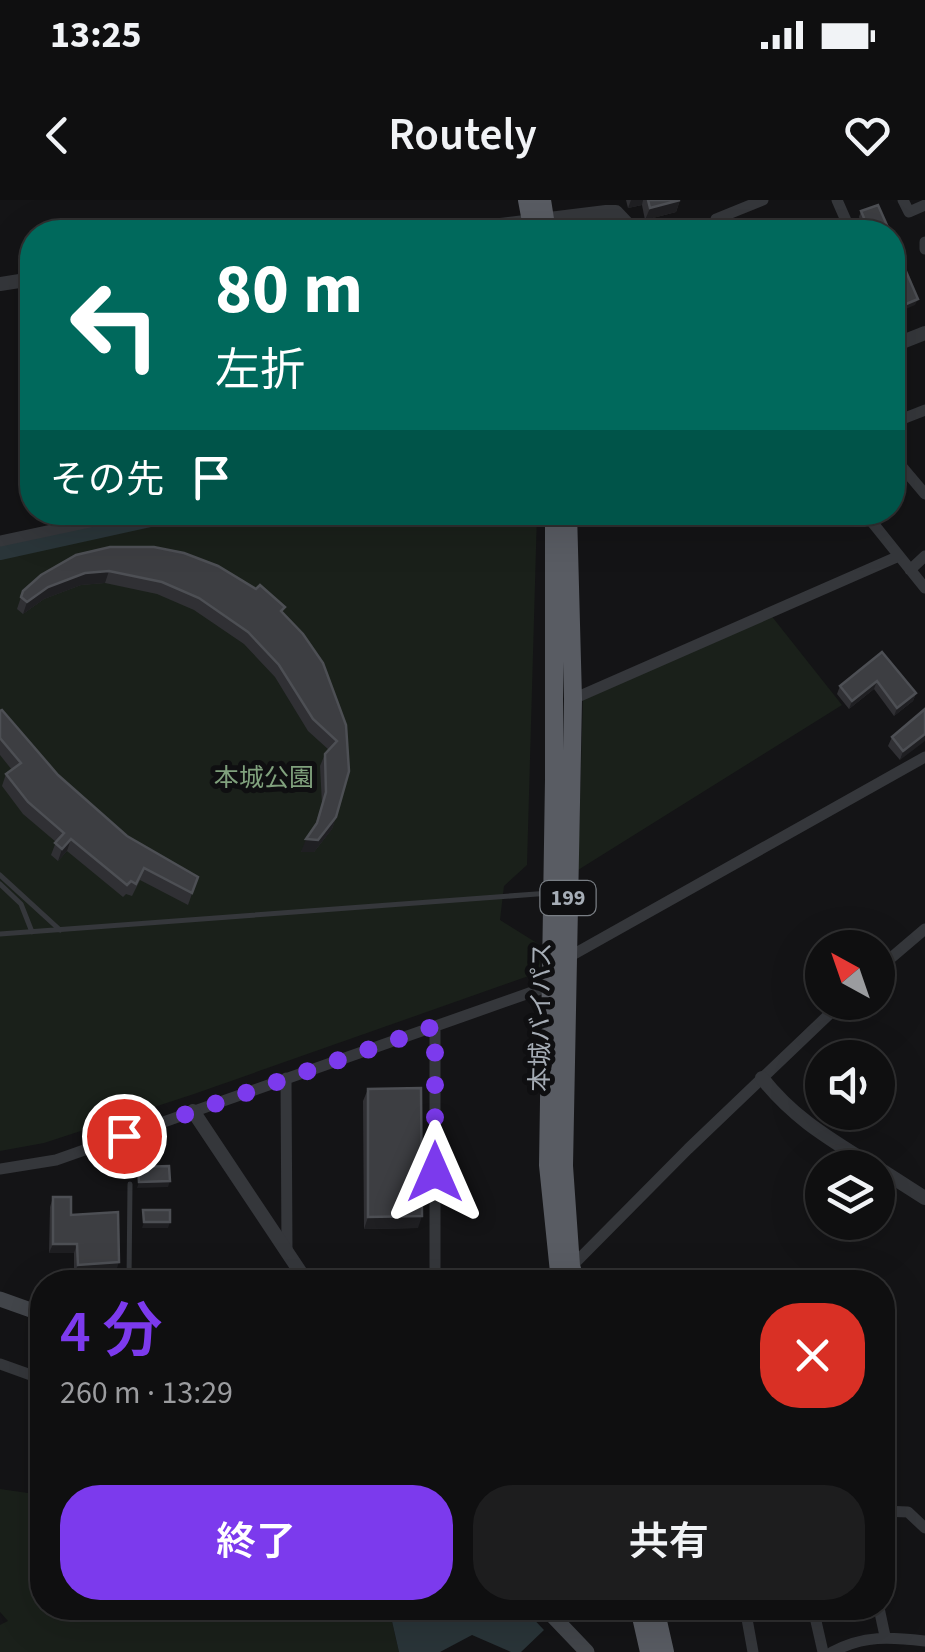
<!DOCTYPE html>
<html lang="ja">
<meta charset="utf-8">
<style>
:root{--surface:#0f0f10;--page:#1d1d1e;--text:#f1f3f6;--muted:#9b9c9f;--line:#2f2f30;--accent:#7c3aed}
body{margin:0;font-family:"Source Sans 3","Noto Sans JP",sans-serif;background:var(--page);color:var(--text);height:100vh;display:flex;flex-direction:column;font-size:38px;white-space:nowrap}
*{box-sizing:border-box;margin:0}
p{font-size:32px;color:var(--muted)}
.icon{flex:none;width:55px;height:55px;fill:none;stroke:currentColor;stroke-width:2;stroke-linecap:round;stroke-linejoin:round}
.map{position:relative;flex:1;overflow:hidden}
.drawer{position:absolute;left:30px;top:1070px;width:865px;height:350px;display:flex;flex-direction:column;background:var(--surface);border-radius:40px;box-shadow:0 10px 40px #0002,0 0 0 2px var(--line)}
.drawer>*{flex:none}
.banner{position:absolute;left:20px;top:20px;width:885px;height:305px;border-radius:40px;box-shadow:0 10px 40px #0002,0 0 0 2px var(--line);background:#00695c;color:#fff;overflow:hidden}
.needle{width:65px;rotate:320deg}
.fabs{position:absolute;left:805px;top:730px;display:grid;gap:20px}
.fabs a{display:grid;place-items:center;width:90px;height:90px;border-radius:50%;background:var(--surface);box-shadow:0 10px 40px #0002,0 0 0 2px var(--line);font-size:50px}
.pin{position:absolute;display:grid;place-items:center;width:85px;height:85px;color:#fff;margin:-42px;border:5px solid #fff;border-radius:50%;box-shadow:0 2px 10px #0007}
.me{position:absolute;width:110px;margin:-55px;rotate:0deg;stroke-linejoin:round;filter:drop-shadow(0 0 8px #0008)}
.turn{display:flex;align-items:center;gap:35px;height:210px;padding:0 30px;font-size:45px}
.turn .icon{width:130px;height:130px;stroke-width:2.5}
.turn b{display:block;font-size:70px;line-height:85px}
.then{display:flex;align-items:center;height:95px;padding:0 30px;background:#0003;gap:20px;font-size:38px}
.round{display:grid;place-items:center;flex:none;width:105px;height:105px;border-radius:40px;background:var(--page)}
.headline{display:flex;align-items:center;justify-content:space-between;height:170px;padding:0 30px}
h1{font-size:60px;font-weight:600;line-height:75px;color:var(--accent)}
.button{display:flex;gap:20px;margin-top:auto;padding:20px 30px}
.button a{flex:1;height:115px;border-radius:40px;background:var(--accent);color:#fff;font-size:40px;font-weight:600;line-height:115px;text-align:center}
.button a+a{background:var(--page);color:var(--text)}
.status{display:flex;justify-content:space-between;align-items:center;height:70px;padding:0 50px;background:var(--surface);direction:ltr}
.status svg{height:28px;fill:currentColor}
header{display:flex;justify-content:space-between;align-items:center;height:130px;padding:0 30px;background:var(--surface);font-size:45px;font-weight:600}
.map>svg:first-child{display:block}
.green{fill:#1a201a}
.water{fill:#2a3539}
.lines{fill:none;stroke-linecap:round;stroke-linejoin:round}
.river{stroke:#2a3539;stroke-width:22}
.service{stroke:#35373b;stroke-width:5}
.minor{stroke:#35373b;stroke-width:11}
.tertiary{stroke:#35373b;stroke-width:14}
.secondary{stroke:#43464b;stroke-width:15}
.trunk{stroke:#595c63;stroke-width:18}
.wall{fill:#303034}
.shaded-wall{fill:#1f1f22}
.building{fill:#3d3e42;stroke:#4d4f54;stroke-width:2.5}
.route{stroke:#7c3aed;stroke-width:18;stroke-dasharray:0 32.4}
.labels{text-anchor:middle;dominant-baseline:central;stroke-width:10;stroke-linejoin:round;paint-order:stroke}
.shield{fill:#0f0f11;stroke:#797e84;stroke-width:2.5}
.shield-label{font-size:22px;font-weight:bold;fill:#a6adb6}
.park-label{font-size:25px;fill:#80a17d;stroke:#0f0f11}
.street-label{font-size:25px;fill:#a6adb6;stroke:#0f0f11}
</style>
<div class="status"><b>13:25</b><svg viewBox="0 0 49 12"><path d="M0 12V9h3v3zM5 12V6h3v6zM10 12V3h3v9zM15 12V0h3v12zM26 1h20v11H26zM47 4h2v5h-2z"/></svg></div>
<header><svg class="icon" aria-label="back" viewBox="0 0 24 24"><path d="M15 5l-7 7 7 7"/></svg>Routely<svg class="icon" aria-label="heart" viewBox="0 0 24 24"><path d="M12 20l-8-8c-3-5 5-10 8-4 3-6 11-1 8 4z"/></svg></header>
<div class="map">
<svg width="925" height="1452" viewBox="0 0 925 1452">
<rect width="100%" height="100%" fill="#141416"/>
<path class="green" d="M178 313H537L527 665 504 686 500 720 540 745V772L194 894 44 943 0 951V352Z
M766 409 842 505 578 670 583 498Z
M0 1289 42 1295V1408H389L399 1452H0V1425L8 1421 0 1412Z"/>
<path class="water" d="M389 1408H523L544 1430 521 1452H511L472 1435 440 1452H399Z"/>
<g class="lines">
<path class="river" d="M0 349 168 312"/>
<path class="service" d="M0 675 60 730
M0 684 21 704 32 732
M0 734 550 693
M129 1082 130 984"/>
<path class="minor" d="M837 0 851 32
M903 0 909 12 925 5
M722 32 716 19 763 0
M925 42V49
M892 223 925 210
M892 255 925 294
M864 312 925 388
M0 341 136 312
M910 370 925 356
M573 499 899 356
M567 758 925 557
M878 769 925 729
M435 826V1082
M286 878 287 1051
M0 969 56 960 549 786
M569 1069 688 949 842 802
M0 1164 42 1179
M882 1311 908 1312 925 1328
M745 1408 753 1452
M813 1408 823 1452
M879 1408 885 1436
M832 1452C864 1435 890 1437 925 1441"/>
<path class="tertiary" d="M443 32 606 12H616L635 32
M0 84 32 79
M892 146 925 133
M762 878C795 920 832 940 876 968
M193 911 307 1082
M878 968 925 998"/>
<path class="secondary" d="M0 1099 42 1114
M545 1408 587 1452"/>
<path class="trunk" d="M527 0 533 32
M542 0 547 32
M554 312V579L548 965 560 1082
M568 312 573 499 564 966 571 1066 576 1082
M639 1408 649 1452
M655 1408 665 1452"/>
</g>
<path class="wall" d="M626 0H680L676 12 645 20 642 5 628 8Z
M861 11 890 32H865L859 17Z
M76 355 283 412 346 525 336 617 332 629 314 652H301L315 626 322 604 320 566 325 554 329 550 308 531 275 477 244 444 194 410 157 394 105 383 81 385 44 399 23 414 17 409 23 391Z
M882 452 916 493 913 501 894 516 874 489 849 509 837 494 840 486Z
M925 509 900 560 888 546 892 537Z
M0 511 58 575 127 636 198 677 188 705 140 680 132 696 126 694 123 697 67 651 58 661 51 655 56 642 23 614 2 586 6 574 12 570 0 555Z
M368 889 418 1028 364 1029 363 901Z
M53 997 71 1015 116 1071 74 1074V1053H49L50 1007Z"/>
<path class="shaded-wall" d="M631 0H643L642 5 628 8Z
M680 0 676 12 645 20 650 8Z
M918 99 915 105 892 115V110Z
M109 371 105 383 81 385 44 399 23 414 27 402 48 387 85 373Z
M877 481 874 489 849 509 852 501Z
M916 493 913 501 894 516 897 508Z
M925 534V541L900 560 903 551Z
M336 617 332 629 314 652H301L306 639Z
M71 639 67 651 58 661 62 649Z
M170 981 168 987 137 988 139 982Z
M422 1016 418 1028 364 1029 368 1017Z
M144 1022H170L168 1028H142Z
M53 1044H77L74 1053H49Z
M119 1062 116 1071 74 1074 78 1065Z"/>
<path class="building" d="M648 0H680L650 8Z
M878 5 890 32H870L861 11Z
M892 39 918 99 892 110V95L894 94 892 90Z
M110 347H154L184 353 218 366 256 389 260 385 285 407 281 411 303 434 323 463 346 525 349 571 336 617 318 640 306 639 317 623 326 592 325 554 337 541 313 519 279 465 248 432 199 398 162 382 109 371 85 373 48 387 27 402 21 397 23 391 41 375 76 355Z
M882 452 916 493 897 508 877 481 852 501 840 486Z
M925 509V534L903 551 892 537Z
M2 510 58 575 127 636 198 677 192 693 144 668 136 684 131 681 127 685 71 639 62 649 55 643 64 633 28 602 6 574 21 563 0 538V511Z
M421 888 422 1016 368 1017V889Z
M169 966 170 981 139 982 138 967Z
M53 997H71V1015L118 1012 119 1062 78 1065 77 1044H53Z
M143 1010H170V1022H144Z
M56 1078H71L70 1082H56Z"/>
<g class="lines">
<path class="route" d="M124 936 435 826V972"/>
</g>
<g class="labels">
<rect class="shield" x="540.5" y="681" width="55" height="34" rx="8"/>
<g class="shield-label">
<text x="568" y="698">199</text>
</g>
<g class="park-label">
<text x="264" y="578">本城公園</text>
</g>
<g class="street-label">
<text transform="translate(541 817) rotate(-89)">本城バイパス</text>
</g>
</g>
</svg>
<div class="fabs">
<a><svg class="needle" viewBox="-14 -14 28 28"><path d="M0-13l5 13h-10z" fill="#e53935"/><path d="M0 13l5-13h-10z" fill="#9b9c9f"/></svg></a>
<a><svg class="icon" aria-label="sound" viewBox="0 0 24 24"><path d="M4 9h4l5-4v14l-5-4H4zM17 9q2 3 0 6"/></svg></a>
<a><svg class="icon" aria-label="layers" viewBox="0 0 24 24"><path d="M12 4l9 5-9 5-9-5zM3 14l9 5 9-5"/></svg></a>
</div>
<div class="pin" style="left:124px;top:936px;background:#d93025"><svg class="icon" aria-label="arrive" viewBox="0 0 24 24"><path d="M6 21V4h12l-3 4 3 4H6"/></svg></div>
<svg class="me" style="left:435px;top:972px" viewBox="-20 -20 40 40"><path d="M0-17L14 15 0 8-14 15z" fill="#7c3aed" stroke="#fff" stroke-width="4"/></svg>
<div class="banner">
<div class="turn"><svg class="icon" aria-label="left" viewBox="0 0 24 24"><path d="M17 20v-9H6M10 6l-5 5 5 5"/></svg><div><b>80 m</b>左折</div></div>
<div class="then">その先<svg class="icon" aria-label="arrive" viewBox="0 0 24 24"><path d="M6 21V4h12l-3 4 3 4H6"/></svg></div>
</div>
<section class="drawer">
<div class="headline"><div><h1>4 分</h1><p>260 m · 13:29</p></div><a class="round" style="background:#d93025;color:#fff"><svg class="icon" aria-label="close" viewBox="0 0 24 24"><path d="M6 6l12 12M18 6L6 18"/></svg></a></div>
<div class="button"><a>終了</a><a>共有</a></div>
</section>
</div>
